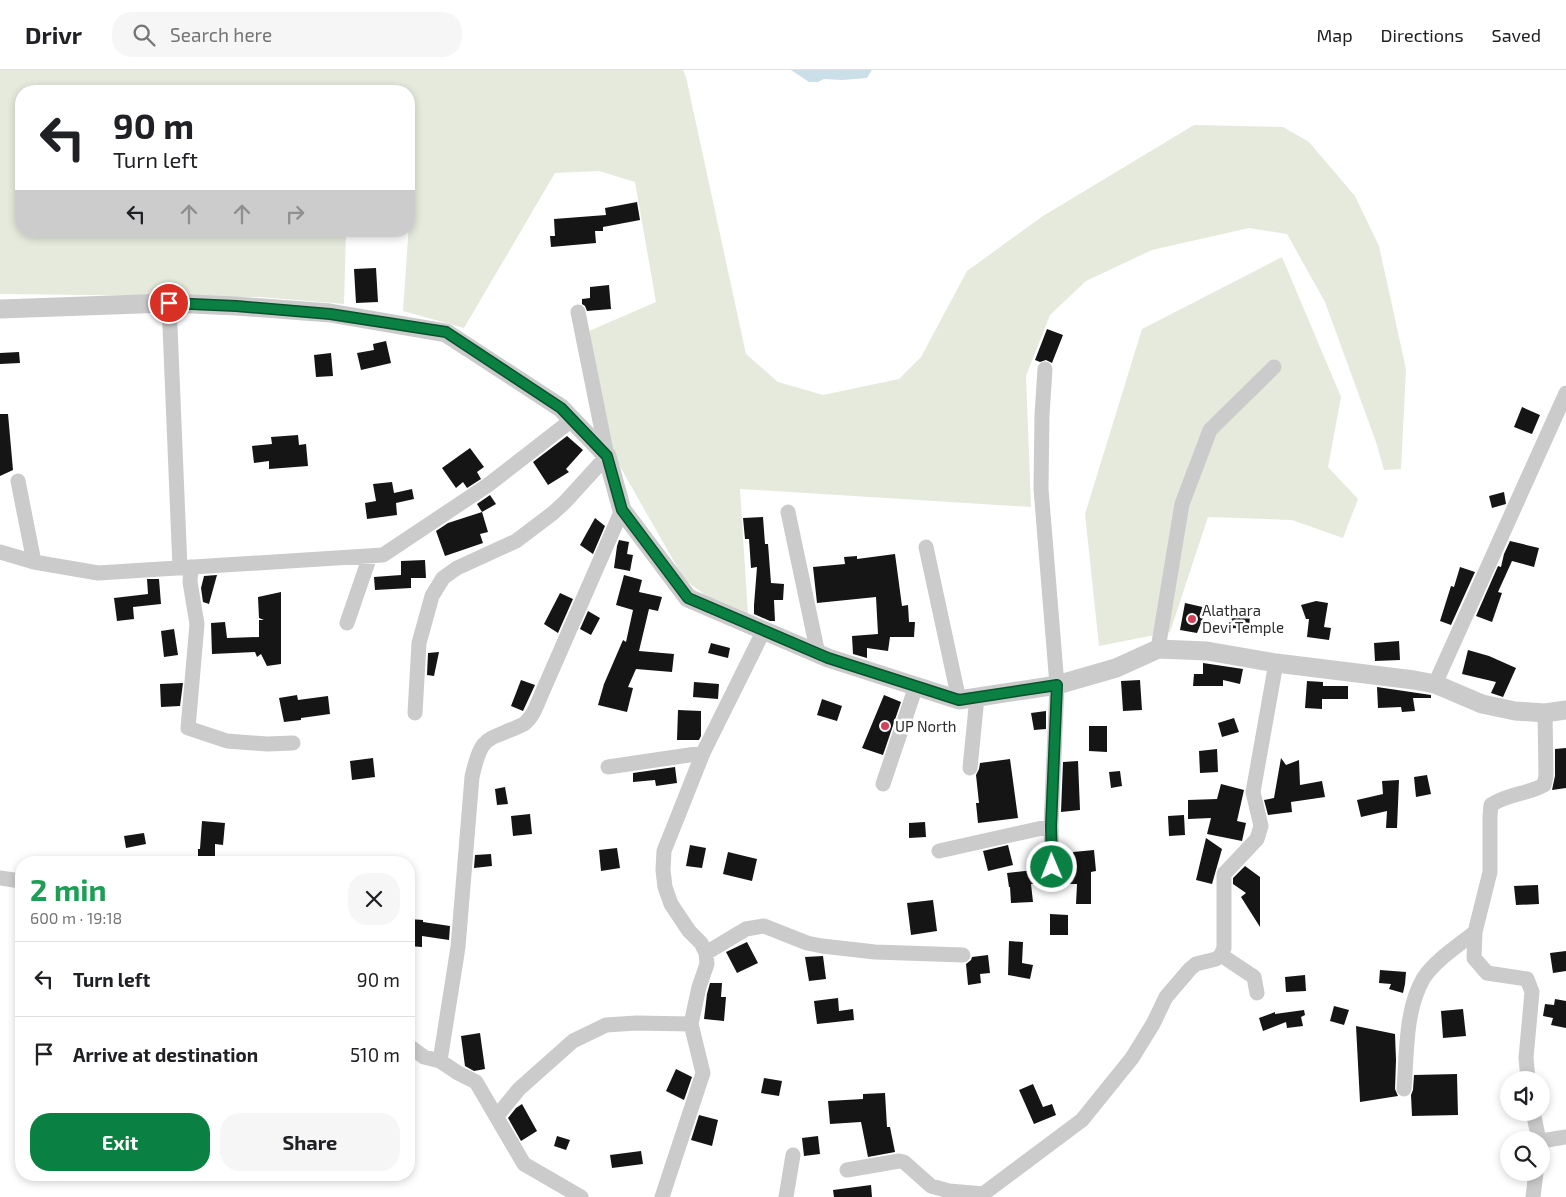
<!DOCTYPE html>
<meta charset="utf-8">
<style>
:root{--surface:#fff;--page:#f6f6f6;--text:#202124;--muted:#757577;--line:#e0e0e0;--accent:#0b8043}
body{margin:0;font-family:"Exo 2",sans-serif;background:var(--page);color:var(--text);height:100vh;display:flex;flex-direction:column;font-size:19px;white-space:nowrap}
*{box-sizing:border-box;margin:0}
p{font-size:16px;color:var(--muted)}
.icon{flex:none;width:28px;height:28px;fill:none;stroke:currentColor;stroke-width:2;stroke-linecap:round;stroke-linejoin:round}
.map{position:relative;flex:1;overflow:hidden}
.details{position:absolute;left:15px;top:786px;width:400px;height:325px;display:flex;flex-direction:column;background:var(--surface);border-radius:20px;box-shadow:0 2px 8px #0003}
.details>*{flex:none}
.hud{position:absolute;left:15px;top:15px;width:400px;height:152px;border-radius:20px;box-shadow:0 2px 8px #0003;background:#fff;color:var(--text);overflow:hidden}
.buttons{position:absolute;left:1500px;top:1001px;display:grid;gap:10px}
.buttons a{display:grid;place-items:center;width:50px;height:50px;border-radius:50%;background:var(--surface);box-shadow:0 2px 8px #0003;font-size:25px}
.pin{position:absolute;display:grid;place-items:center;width:42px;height:42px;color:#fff;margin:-21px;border:2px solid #fff;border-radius:50%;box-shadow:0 1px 5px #0007}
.me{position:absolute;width:55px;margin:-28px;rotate:359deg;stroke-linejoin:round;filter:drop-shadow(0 0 4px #0008)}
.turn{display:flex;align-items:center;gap:18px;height:105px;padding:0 15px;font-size:22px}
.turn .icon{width:65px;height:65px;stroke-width:2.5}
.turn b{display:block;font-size:35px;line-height:42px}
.lanes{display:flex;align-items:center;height:48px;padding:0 15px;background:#0003;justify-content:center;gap:25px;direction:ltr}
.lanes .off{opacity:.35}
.round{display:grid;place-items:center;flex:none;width:52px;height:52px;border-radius:20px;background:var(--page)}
.overview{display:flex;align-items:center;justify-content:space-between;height:85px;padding:0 15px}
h1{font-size:30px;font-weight:700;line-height:38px;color:#1e9e55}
.action{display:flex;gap:10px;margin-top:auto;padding:10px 15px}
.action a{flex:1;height:58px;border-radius:20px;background:var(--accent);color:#fff;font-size:20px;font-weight:700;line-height:58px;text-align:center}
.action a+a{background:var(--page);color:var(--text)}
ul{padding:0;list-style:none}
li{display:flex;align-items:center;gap:15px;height:75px;padding:0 15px;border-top:1px solid var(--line)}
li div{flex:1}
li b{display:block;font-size:19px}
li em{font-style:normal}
header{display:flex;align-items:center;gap:30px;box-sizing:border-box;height:70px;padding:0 25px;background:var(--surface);border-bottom:1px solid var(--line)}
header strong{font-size:24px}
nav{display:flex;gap:28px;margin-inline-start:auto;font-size:18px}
.search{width:350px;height:45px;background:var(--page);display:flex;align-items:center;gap:12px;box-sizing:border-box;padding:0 18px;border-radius:20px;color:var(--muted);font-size:19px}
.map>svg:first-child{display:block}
.green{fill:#e5eadd}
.water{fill:#cbdfe8}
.building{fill:#151515}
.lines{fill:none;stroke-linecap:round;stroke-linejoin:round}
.minor{stroke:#cbcbcb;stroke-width:15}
.tertiary{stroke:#cbcbcb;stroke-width:19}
.route-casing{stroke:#07532c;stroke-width:12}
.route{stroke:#0b8043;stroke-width:9}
.poi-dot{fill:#d2435b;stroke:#fff;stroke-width:2}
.labels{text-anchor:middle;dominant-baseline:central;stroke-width:5;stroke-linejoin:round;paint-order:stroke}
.poi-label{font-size:15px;fill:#2e2e2e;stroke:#fff;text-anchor:start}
</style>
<header>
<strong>Drivr</strong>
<div class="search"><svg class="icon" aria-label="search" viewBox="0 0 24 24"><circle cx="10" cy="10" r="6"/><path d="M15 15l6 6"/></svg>Search here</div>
<nav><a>Map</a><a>Directions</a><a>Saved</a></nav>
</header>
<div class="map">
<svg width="1566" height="1127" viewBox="0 0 1566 1127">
<rect width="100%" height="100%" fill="#fff"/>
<path class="green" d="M0 0H683L686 7 746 284 778 312 823 325 899 309 921 287 967 201 1043 146 1194 55 1283 57 1309 72 1355 126 1379 176 1406 299 1401 399 1384 400 1376 372 1325 232 1287 164 1249 158 1152 180 1086 211 1050 245 1026 306 1031 437 740 419 748 545 718 535 684 509 631 416 609 377 589 261 656 232 635 112 599 101 555 103 464 258 403 241 414 82H409V21H21V161H346L344 234 260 227 0 224Z
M1282 187 1341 327 1328 397 1358 429 1343 468 1292 450 1208 447 1170 562 1099 576 1085 444 1142 259Z"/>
<path class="water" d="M791 0H872L867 8 842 10 824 9 818 12H809Z"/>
<path class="building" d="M637 132 640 150 603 157V161H595L596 173 551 177 550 166H555L554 149 606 145 605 138Z
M376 198 378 232 356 233 354 199Z
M609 215 611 239 587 241 585 236 582 234V229L590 228V217Z
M1047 259 1063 265 1052 293 1046 290 1040 292 1035 290Z
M386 271 391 293 361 300 357 283 374 280 373 274Z
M19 282 20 293 0 294V283Z
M331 283 333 306 316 307 314 285Z
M1522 337 1540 345 1532 364 1514 357Z
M0 344H8L13 400 0 406Z
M298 365 299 375 306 374 308 396 269 399V391L254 393 252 376 272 374 271 367Z
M567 366 583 380 566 399 569 402 548 415 533 392Z
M470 378 484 397 477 402 481 409 467 418 463 412 456 418 442 398Z
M392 412 394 423 412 419 414 429 396 433 397 445 367 449 365 433 376 431 373 414Z
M1504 422 1506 434 1492 438 1489 426Z
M490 425 496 434 482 442 488 462 480 464 483 473 445 486 436 461 448 453 482 442 477 434Z
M763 447 765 474H768L771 513 784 514 783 530H774L775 551H770L754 544V535L757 497 751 498 749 469H745L743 448Z
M595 448 605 456 593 484 580 475Z
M619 470 629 472 627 484 633 485 630 501 614 498 617 476Z
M1510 471 1539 478 1534 497 1512 491 1498 522 1502 523 1492 552 1476 546 1498 496 1501 497 1504 484Z
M895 484 902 536 908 535 909 552H915L914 567H890L888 581 867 578V588L853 584 852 566 878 564 876 527 817 533 813 497 845 494 844 487 857 486V489Z
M425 490 426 508H411V518L375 520 374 507 401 505V491Z
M1460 497 1475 502 1451 555 1440 551 1451 516 1454 517Z
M217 505 209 534 203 532 201 518 204 506Z
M624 505 642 510 639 522 662 527 658 541 649 539 639 581 674 584 672 602 636 599 628 617 633 618 627 642 598 635 604 614 623 570 626 572 633 540 616 535Z
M147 509H159L161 534 133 537 134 549 117 551 114 528 148 524Z
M281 522V594L267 596 261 584 257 587 255 582 212 584 211 553 225 552 227 568 259 567V550H264L259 548 258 527Z
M560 523 573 529 558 563 544 554Z
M1316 531 1328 533 1324 557 1331 558 1329 570 1307 567 1309 549H1306L1301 535Z
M1185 533 1207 538 1197 563 1180 560Z
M588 541 600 548 591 565 580 559Z
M1232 544 1250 545 1249 559 1231 558Z
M174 559 178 585 164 587 161 561Z
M1399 571 1400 590 1375 591 1374 573Z
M711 573 730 578 728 588 708 583Z
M1468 580 1489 586 1516 598 1503 627 1491 623 1496 612 1462 604Z
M439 582 434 606 427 605 428 583Z
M1203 593 1243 599 1240 614 1223 610V616H1193L1194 604H1203Z
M521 610 535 615 523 641 511 636Z
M1140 610 1142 640 1123 641 1121 611Z
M1307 611 1323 612V616H1348V629H1322V639L1305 638Z
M694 612 719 614 718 629 693 627Z
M183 613 180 636 161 637 160 614Z
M1377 617 1431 625V628H1413L1415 641 1402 642 1401 637 1378 638Z
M297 625 298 630 328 626 330 644 301 648V650L284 652 279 628Z
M884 625 901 632 883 685 862 678Z
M822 629 842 636 837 651 817 645Z
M678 640 701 641V666L699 670H677Z
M1046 641V659L1034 660 1031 643Z
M1234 648 1239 662 1222 667 1218 653Z
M1089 656H1107V682L1089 681Z
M1566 678V718L1552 720 1555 706V679Z
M1217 679 1218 702 1200 703 1199 681Z
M373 688 375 707 352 710 350 691Z
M1281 688 1286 695 1299 690 1300 715 1322 711 1325 727 1291 732 1292 742 1268 745 1264 730 1274 728Z
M1010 689 1018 748 978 753 976 733H979L976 705 979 699 980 693Z
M1078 691 1080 740 1061 742 1063 692Z
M675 697 677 713 656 716 655 710 633 712V703Z
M1120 701 1122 716 1111 718 1109 702Z
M1427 705 1431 724 1416 727 1414 707Z
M1399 710 1397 758H1386L1387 741 1361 747 1357 730 1383 724 1382 711Z
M1221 714 1244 720 1237 751 1246 753 1242 771 1207 764 1211 748 1188 749V730L1217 729Z
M505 717 508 734 497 735 495 719Z
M530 744 532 764 513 766 511 746Z
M1184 745 1185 765 1169 766 1168 746Z
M202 751 225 753 223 775 215 774V792H198V779H200Z
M925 752 926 767 909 768V753Z
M144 763 146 774 126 778 124 766Z
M1206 768 1222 779 1212 814 1196 810Z
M690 775 706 778 702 798 686 796Z
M1008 775 1013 795 988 801 983 781Z
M617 778 620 798 601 801 599 780Z
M1094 780 1096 801 1091 802V834H1076L1077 814H1031L1033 832 1011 833 1010 817H1009L1007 803 1043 799 1047 805 1053 806 1057 805 1061 800H1075L1073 782Z
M728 782 757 789 752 811 723 804Z
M491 784 492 796 474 798 475 785Z
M1245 796 1260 807V857L1241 827 1246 823 1233 814V808Z
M1538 815 1539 834 1516 835 1514 816Z
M933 830 937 861 911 865 907 833Z
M1050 844 1068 845V865H1050Z
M409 849 423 850V852L450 856 449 870 422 866V877L409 876Z
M1009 871 1023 872 1022 893 1033 895 1030 909 1008 905Z
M747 872 758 893 737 903 726 882Z
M1566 881V901L1553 903 1550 883Z
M988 885 990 903 980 904 981 913 968 915 966 894 971 890 972 887Z
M823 886 826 909 809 911 805 887Z
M1380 900 1406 902 1405 914 1403 923 1389 919 1391 914 1379 913Z
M1305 905 1306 921 1286 922 1285 907Z
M710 913H722L721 927H726L724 951 704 949 707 924Z
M838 928 839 941 853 939 854 950 817 954 814 931Z
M1555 929 1566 931V958L1551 955 1553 948 1543 946 1545 934 1554 935Z
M1334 936 1349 940 1344 955 1330 951Z
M1463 939 1466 966 1443 968 1441 941Z
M1304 940 1305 945 1301 947 1303 956 1287 958 1286 952 1263 961 1259 948 1275 942V944Z
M1356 956 1395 964 1396 990 1395 1019 1398 1026 1360 1032Z
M480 963 485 999 474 1001 465 996 461 966Z
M676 999 692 1007 684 1030 666 1021Z
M1457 1004 1458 1045 1412 1046 1411 1025 1413 1020 1414 1005Z
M764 1008 782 1011 779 1026 761 1023Z
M1033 1014 1043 1037 1052 1034 1056 1045 1034 1054 1019 1020Z
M885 1023 887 1057H890L895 1082 868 1087 861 1052 830 1054 828 1031 863 1029V1024Z
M522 1034 537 1061 521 1071 508 1048 516 1038Z
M699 1045 718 1050 712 1076 691 1070Z
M557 1066 570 1070 566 1080 554 1076Z
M818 1066 820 1084 804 1086 802 1068Z
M641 1081 643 1094 612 1098 610 1085Z
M871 1115 872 1127H834L833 1120Z"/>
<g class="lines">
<path class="minor" d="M169 233 180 498
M1045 299 1042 345 1041 419 1057 615 1051 756 1052 797
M18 411 34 492
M788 442 818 584
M926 477 959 630
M0 482 34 492 98 503 383 485 488 415 573 349
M191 497 190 512 197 554 188 658 227 671 267 674 293 673
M347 553 370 486
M1158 579 1182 434 1210 360 1274 297
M1435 614 1566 323
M415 643 419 573 432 526 443 508 457 498 516 471 528 462 553 443 565 432 607 386 578 242
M608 697 703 683
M970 698 977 627
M883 714 916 616
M939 781 1051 756
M0 808 21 811
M706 883 746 859 764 856 807 873 822 876 875 882 963 885
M1221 885 1254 907 1257 923
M409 976 424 987 440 991 458 1003 476 1012 524 1094 581 1127
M440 991 458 877 472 707C482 662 487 672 524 654 534 646 537 634 542 623L622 440
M1528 1010 1526 988 1532 922 1527 909 1487 903 1474 888 1475 862 1490 802V746L1491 735C1507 724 1528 724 1544 715L1546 706 1545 643
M1404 1019C1407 983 1405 941 1423 909 1435 890 1458 876 1475 862
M1533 1042 1539 1070
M497 1046 519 1019 573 971 606 955 636 953 691 954 699 917 707 894 706 883 701 873 689 861 671 834 665 817 663 800 664 781 703 683 764 560
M1541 1071 1566 1067
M847 1100 899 1091 904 1092 931 1116 949 1121 984 1124
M662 1127 703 1003 691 954
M786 1127 793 1085
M979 1127 1082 1050 1132 988 1153 954 1166 927 1190 899 1196 894 1216 889 1221 885 1224 878V804L1257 769 1261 756 1253 722 1276 593
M1533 1127 1536 1102"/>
<path class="tertiary" d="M0 239 169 233 236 236 330 243 446 263 561 338 607 386 622 440 688 528 828 588 959 630 1057 615 1116 598 1158 579 1207 581 1276 593 1414 610 1435 614 1482 634 1515 641 1545 643 1566 640"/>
</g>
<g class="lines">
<g class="route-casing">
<path id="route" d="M169 233 236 236 330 244 446 262 561 338 607 386 622 440 688 528 828 588 959 630 1057 615 1051 756 1052 797"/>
</g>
<use href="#route" class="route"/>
</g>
<g class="poi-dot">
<circle cx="1192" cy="549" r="5"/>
<circle cx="885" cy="656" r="5"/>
</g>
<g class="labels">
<g class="poi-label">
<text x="1202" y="540">Alathara<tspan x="1202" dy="17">Devi Temple</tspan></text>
<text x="895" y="656">UP North</text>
</g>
</g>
</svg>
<div class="buttons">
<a><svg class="icon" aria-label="sound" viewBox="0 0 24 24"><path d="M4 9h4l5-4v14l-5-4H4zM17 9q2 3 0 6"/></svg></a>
<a><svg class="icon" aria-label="search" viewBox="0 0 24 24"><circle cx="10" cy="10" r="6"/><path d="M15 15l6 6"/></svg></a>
</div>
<div class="pin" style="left:169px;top:233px;background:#d93025"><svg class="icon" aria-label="arrive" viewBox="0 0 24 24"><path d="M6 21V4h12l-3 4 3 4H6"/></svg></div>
<svg class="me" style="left:1052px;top:797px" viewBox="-20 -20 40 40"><circle r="17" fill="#0b8043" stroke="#fff" stroke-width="3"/><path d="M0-11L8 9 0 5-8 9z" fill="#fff"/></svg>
<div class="hud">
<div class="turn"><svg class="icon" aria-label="left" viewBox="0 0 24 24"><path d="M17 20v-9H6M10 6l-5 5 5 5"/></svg><div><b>90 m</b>Turn left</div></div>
<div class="lanes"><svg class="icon" aria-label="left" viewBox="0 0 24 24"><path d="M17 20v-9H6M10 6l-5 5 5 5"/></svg><svg class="icon off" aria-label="ahead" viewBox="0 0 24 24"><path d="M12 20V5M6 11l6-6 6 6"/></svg><svg class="icon off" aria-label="ahead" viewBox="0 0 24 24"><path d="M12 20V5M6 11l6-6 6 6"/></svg><svg class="icon off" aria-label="right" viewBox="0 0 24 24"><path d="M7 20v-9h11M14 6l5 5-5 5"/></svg></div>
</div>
<section class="details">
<div class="overview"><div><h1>2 min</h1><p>600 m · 19:18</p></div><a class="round"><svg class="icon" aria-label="close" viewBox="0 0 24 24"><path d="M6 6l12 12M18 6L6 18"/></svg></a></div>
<ul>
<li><svg class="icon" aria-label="left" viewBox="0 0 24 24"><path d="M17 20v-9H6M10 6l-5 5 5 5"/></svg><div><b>Turn left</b></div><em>90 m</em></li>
<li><svg class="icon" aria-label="arrive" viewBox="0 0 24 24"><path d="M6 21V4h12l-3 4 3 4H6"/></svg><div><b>Arrive at destination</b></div><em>510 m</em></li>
</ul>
<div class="action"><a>Exit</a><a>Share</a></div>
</section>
</div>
